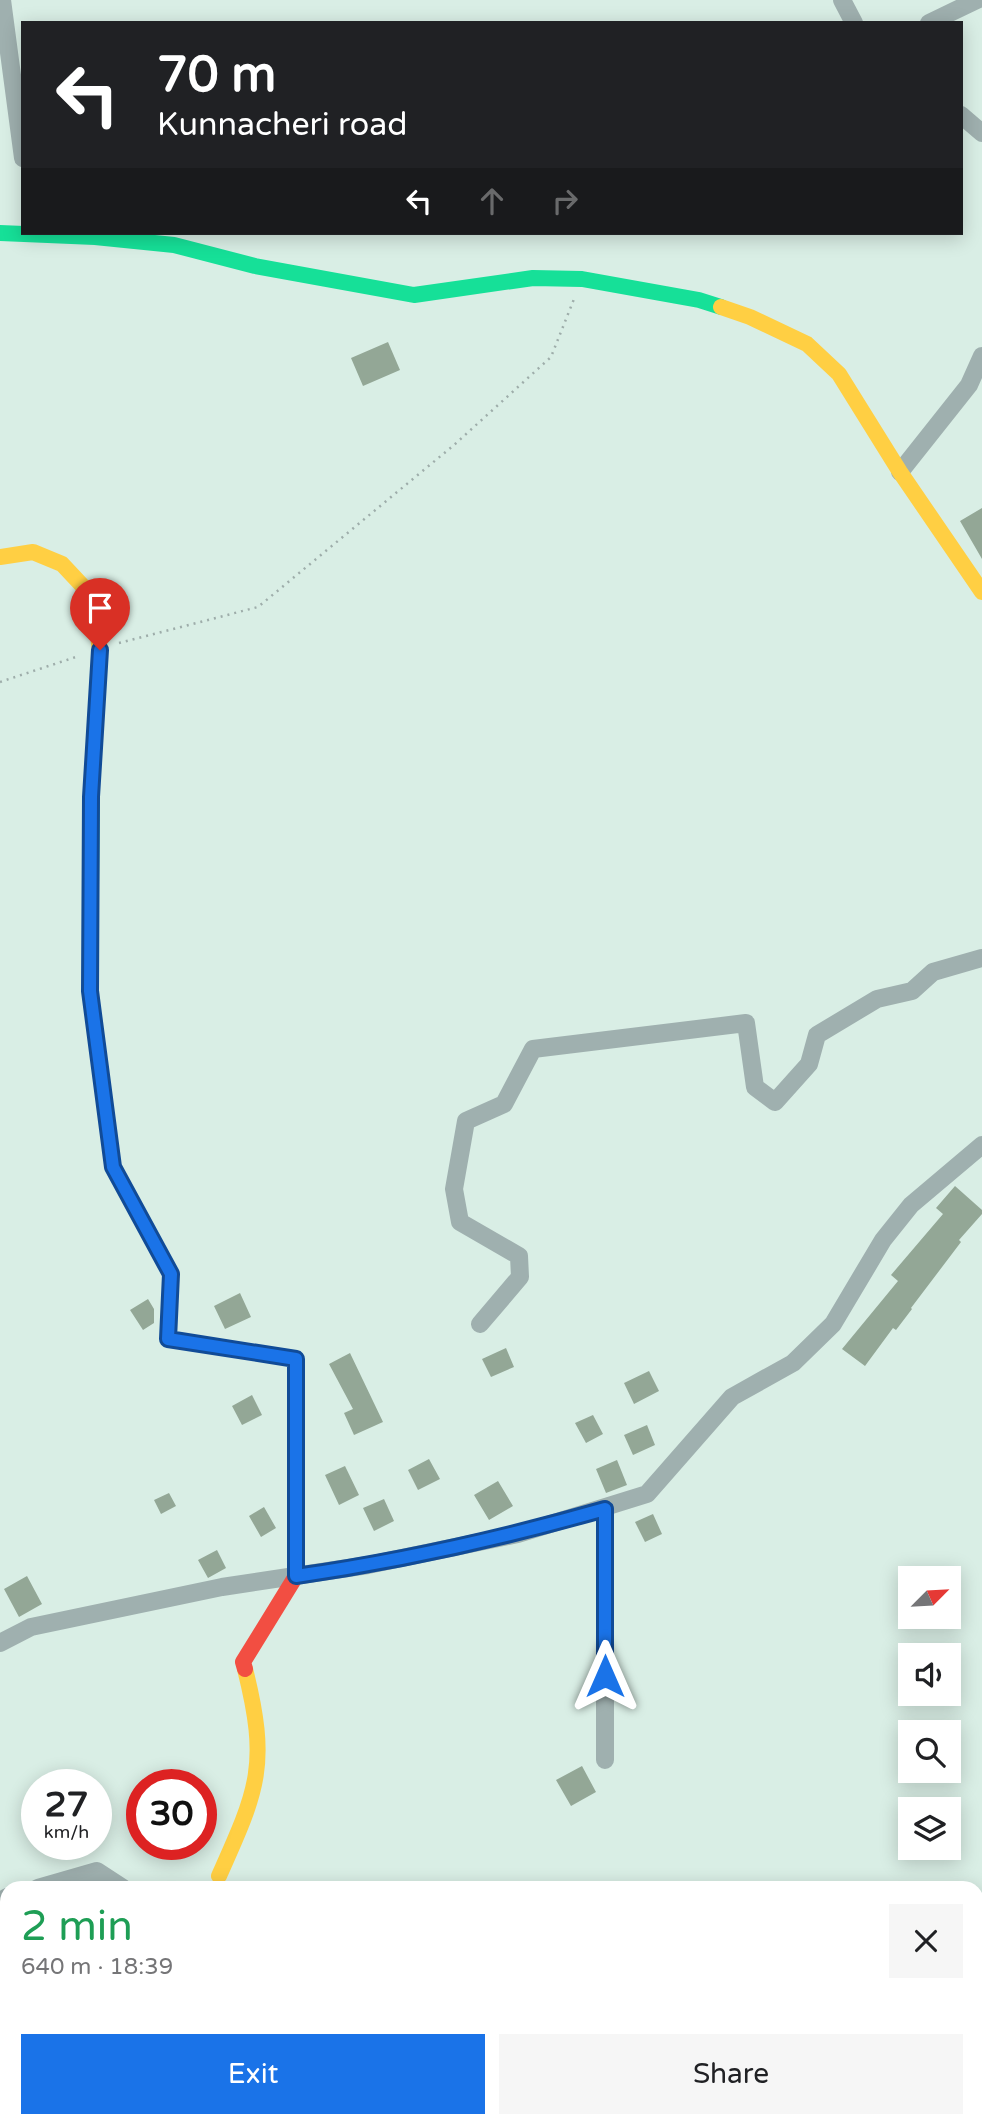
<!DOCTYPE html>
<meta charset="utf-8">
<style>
:root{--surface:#fff;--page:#f6f6f6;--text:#202124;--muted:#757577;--accent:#1a73e8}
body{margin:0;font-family:"Varela Round",sans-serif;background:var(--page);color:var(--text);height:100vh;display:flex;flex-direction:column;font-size:26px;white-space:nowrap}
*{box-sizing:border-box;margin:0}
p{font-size:23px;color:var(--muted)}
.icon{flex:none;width:38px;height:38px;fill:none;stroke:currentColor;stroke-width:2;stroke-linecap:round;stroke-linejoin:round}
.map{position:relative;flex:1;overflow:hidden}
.drawer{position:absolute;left:0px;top:1881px;width:984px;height:247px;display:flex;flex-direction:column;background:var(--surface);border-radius:21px 21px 0 0;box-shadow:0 4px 18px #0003}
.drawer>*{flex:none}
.guide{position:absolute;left:21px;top:21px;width:942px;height:214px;border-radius:0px;box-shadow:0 4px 18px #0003;background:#202124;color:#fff;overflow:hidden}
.needle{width:46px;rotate:66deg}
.controls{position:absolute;left:898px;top:1566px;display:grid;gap:14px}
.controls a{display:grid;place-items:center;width:63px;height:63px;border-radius:0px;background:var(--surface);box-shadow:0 4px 18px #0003;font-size:35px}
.speed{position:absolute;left:21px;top:1769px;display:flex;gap:14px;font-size:35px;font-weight:700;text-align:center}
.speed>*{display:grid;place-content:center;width:91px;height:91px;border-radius:50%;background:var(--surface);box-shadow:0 4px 18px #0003;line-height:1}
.speed small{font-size:18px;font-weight:400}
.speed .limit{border:10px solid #d22;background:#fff;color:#111}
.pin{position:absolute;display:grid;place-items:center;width:60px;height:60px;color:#fff;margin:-72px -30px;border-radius:50% 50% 50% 0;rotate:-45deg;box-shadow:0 0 7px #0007}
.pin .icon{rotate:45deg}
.me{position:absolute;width:77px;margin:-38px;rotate:0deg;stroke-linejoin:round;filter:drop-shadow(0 0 5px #0008)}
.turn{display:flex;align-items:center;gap:24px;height:147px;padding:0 21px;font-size:32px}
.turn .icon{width:91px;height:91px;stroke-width:2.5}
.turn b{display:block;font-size:49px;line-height:60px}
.lanes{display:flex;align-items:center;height:66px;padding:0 21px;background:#0003;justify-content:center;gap:35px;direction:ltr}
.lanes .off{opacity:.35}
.round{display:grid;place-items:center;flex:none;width:74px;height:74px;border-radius:0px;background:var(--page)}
.overview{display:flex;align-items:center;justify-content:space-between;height:119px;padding:0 21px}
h1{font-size:42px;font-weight:600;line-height:52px;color:#1e9e55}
.primary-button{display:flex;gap:14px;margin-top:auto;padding:14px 21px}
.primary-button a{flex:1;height:80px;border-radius:0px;background:var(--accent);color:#fff;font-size:28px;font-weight:600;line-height:80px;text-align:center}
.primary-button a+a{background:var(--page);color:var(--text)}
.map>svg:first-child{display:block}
.building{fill:#93a796}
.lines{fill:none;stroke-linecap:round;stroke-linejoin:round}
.path{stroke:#9eadaa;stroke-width:2.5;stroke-dasharray:2 5;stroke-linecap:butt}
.street{stroke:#9fb0af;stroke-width:18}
.fast{stroke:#16e098;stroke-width:16}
.slow{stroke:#ffcf43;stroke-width:16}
.jam{stroke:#f24e42;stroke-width:16}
.route-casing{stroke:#114b97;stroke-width:18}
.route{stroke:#1a73e8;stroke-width:12}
</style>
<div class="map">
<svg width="982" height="2127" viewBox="0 0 982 2127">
<rect width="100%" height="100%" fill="#d9eee5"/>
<path class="building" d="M388 342 400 370 363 386 351 358Z
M982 508V559L960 521Z
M955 1186 982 1210V1214L959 1240 961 1242 911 1308 912 1309 896 1330 893 1328 865 1366 842 1349 898 1281 891 1275 943 1214 936 1208Z
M240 1293 251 1317 225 1329 214 1306Z
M148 1299 154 1309V1323L143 1330 130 1310Z
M506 1348 514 1367 491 1377 482 1359Z
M350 1353 383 1422 354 1435 344 1413 353 1409 329 1364Z
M649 1371 659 1391 634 1404 624 1383Z
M252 1395 262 1415 242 1425 232 1406Z
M593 1415 603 1434 586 1443 575 1423Z
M647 1425 655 1445 633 1455 624 1435Z
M429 1459 440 1479 418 1490 408 1470Z
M617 1460 627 1485 606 1493 596 1469Z
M345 1466 359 1495 339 1505 325 1475Z
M498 1481 513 1506 489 1520 474 1495Z
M169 1493 176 1506 161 1514 154 1500Z
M384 1499 394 1521 374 1531 363 1508Z
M264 1507 276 1528 261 1537 249 1516Z
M653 1514 662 1534 645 1542 635 1522Z
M217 1550 226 1568 208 1578 198 1560Z
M27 1576 42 1604 19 1617 4 1589Z
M582 1766 596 1792 571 1806 556 1780Z"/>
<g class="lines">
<path class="path" d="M119 643 258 607 454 445 551 357 574 299
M0 682 79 656"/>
<path class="street" d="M2 0 23 158
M842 0 854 23
M929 23 977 0
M961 115 982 133
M900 472 969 385 982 356
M480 1324 520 1277 519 1256 460 1222 454 1189 466 1121 504 1104 533 1049 746 1023 755 1087 775 1102 809 1064 817 1035 877 999 912 991 933 972 982 958
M605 1509V1760
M0 1643 31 1627 222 1587 368 1565 518 1534 647 1494 732 1397 793 1363 833 1324 883 1240 911 1205 982 1145
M38 1888 97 1871 123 1888
M0 1901 7 1897"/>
<path class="fast" d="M0 233 95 237 174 245 255 266 414 295 533 278 582 279 699 300 721 307
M92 778 90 991 113 1167 140 1217"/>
<path class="slow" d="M721 307 750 317 807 344 839 374 900 472 982 592
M0 557 33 552 62 564 92 596 100 650 92 778
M140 1217 171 1274 168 1339 296 1359V1428
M219 1876C258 1789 269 1765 245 1669"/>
<path class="jam" d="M245 1669 243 1662 296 1576V1428"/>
</g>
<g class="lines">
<g class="route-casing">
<path id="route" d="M100 650 91 797 90 991 113 1167 171 1274 168 1339 296 1359V1576C401 1561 503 1538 605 1509V1676"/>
</g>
<use href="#route" class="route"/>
</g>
</svg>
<div class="controls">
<a><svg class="needle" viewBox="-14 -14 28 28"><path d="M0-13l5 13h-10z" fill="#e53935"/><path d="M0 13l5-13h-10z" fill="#757577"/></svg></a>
<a><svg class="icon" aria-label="sound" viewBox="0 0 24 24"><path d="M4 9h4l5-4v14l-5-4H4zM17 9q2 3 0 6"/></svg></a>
<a><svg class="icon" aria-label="search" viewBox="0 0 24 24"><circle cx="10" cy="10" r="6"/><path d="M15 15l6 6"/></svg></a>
<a><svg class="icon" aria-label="layers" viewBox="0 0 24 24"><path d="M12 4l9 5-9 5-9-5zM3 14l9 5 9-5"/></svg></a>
</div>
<div class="speed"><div>27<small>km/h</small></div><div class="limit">30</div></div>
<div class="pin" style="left:100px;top:650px;background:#d93025"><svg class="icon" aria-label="arrive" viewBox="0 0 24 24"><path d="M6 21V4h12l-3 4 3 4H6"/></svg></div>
<svg class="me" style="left:605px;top:1676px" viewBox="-20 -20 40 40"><path d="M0-17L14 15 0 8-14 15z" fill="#1a73e8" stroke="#fff" stroke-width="4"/></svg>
<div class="guide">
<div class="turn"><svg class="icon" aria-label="left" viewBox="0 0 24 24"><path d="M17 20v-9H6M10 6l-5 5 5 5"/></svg><div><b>70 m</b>Kunnacheri road</div></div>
<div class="lanes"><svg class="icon" aria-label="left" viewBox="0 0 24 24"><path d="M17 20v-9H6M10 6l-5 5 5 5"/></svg><svg class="icon off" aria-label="ahead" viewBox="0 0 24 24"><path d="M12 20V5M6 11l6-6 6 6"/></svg><svg class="icon off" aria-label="right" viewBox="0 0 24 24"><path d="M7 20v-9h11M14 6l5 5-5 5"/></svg></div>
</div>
<section class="drawer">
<div class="overview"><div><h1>2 min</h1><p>640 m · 18:39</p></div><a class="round"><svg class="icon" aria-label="close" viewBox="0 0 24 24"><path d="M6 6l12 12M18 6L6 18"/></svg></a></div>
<div class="primary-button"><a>Exit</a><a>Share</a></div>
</section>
</div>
